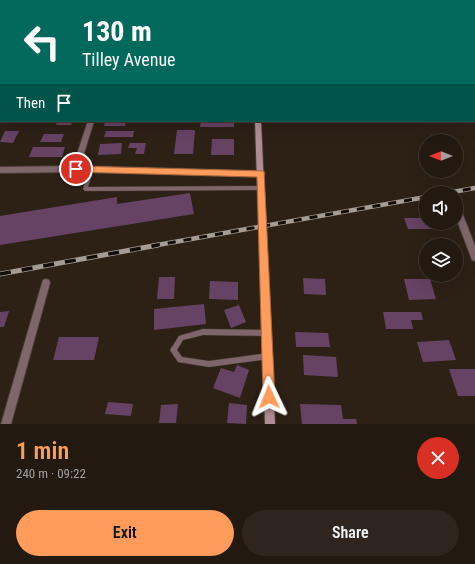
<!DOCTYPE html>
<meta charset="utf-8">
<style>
:root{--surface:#221910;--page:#2e261e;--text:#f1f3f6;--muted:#a2a09f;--line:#3f3830;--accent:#ff9b5b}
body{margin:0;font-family:"Roboto Condensed",sans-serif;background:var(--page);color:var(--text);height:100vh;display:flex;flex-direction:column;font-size:15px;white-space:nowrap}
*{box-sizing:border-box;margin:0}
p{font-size:13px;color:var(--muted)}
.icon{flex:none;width:22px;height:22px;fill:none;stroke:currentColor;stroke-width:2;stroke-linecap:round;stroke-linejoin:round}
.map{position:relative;height:424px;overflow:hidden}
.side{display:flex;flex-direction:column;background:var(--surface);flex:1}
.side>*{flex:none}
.hud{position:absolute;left:0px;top:0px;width:475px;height:122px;box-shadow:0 4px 16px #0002,0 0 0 1px var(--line);background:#00695c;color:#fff;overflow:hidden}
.needle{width:26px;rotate:270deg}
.fabs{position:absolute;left:419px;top:134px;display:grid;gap:8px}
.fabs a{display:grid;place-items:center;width:44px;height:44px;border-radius:50%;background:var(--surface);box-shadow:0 4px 16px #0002,0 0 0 1px var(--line);font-size:20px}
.pin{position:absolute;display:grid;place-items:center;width:34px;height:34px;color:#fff;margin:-17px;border:2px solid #fff;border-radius:50%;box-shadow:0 1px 4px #0007}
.me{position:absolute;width:44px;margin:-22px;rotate:358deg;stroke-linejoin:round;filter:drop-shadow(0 0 3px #0008)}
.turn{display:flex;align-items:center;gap:14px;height:84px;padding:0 16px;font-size:18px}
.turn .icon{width:52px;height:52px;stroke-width:2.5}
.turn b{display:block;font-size:28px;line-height:34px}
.then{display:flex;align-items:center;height:38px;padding:0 16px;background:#0003;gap:8px;font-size:15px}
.round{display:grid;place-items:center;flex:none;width:42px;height:42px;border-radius:21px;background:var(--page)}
.overview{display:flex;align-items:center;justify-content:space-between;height:68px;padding:0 16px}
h1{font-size:24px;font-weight:600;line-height:30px;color:var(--accent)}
.action{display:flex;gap:8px;margin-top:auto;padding:8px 16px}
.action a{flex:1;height:46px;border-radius:24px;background:var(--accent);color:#111;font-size:16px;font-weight:600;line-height:46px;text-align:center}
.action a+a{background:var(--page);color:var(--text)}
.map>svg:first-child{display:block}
.building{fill:#664264}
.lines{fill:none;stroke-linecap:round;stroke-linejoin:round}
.lane-casing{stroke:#483c32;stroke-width:1}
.street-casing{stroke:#483c32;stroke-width:2}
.secondary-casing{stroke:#483c32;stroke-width:2}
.lane{fill:#7e666b;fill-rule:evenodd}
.street{fill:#7e666b;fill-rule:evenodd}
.secondary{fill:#b28c94;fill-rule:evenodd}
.rail-far1-casing{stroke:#a69c93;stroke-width:4.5}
.rail-casing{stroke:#a69c93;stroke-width:5}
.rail-far1{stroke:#110c07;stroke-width:3;stroke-dasharray:8;stroke-linecap:butt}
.rail{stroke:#110c07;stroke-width:3.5;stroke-dasharray:11;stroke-linecap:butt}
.route{fill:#ff9b5b;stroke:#a6653b}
</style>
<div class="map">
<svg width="475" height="424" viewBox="0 0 475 424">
<rect width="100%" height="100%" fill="#2d2116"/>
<path class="building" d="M57 121H73L71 125H56Z
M105 121H126L125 126H104Z
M201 121H234V127H200Z
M177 130H195L193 154H174Z
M5 131H19L13 143 0 142Z
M106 131H134L133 137H104Z
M44 134H64L61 142H40Z
M212 139H234V155H211Z
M122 143 121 154 98 155 100 144Z
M130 143H146L144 154H135L137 148H128Z
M33 147H65L62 157H29Z
M190 193 194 214 0 245V216L117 197V204Z
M404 218H426V223H438L440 229H408Z
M418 259H426V269H420Z
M159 277H175L174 299H157Z
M303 278 325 279 326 295 304 294Z
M404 279H430L436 299 409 300Z
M210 281 238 282V300L209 299Z
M204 304 206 324 154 330V309Z
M239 305 246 322 231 328 224 310Z
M9 311 4 327H0V312Z
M383 312H421L423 320H411L413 329H386Z
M295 332 328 333 330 347H296Z
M59 337H99L94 360H53Z
M449 340 456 360 423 362 417 342Z
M303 355 336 357 338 377 304 375Z
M237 365 249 370 240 398 213 388 221 368 234 372Z
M449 369H475V396H458Z
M108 402 133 404 131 416 105 414Z
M229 403 247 405 246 424 227 423Z
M178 404 176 423H159L161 405Z
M300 404 341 405 343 419H356L357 424H302Z"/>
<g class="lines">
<g class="lane-casing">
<path id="lane" d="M288 0H292L293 1H289Z
M354 0H358V1H354Z
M474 18H475V20H474Z
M474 36H475V40H474Z
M474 86H475V88H474Z
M91 168 93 170 88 187 262 186 264 188 262 190 85 191 83 189 89 170Z
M203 329 267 330 269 331 270 333 269 335 267 336 203 335 183 340 177 350 182 357 209 361 268 353 270 354 271 356 270 358 268 359 209 367 178 362 170 350 179 336Z"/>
</g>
<g class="street-casing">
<path id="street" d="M0 90H1L0 96Z
M88 121H94L80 166 261 171 265 174 261 177 76 172 0 173V167L73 166Z
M459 212 462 213 463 215 475 246V261L472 260 471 257 456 218V213Z
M46 279 49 280 50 283 11 424H1L42 283 43 280Z"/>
</g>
<g class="secondary-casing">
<path id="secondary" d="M248 0H254V1H248Z
M0 1H1V5H0Z
M474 4H475V8H474Z
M255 121H261L275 424H265Z"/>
</g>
<use href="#lane" class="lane"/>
<use href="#street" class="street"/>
<use href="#secondary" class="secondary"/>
<g class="rail-far1-casing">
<path id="rail-far1" d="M447 193 475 188
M152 246 426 197"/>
</g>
<g class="rail-casing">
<path id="rail" d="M0 274 158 245"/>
</g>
<use href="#rail-far1" class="rail-far1"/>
<use href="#rail" class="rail"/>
</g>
<path class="route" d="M76 166 264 171 275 397 274 401 269 403 265 401 263 397 257 177 76 172 72 169Z"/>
</svg>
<div class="fabs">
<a><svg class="needle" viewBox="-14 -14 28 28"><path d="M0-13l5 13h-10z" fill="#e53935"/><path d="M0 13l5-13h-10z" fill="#a2a09f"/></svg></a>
<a><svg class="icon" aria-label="sound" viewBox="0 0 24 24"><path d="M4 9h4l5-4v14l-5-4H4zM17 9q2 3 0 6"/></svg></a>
<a><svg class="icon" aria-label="layers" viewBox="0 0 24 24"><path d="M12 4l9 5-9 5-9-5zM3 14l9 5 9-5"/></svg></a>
</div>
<div class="pin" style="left:76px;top:169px;background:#d93025"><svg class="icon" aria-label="arrive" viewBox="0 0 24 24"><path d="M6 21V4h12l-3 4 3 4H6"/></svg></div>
<svg class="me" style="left:269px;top:397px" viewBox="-20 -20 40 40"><path d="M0-17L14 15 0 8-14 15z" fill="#ff9b5b" stroke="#fff" stroke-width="4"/></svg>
<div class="hud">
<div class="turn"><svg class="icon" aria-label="left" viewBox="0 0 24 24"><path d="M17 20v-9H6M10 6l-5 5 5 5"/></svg><div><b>130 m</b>Tilley Avenue</div></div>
<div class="then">Then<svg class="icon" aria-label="arrive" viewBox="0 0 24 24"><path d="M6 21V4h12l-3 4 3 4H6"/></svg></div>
</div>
</div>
<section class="side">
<div class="overview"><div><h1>1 min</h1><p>240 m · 09:22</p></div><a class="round" style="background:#d93025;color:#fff"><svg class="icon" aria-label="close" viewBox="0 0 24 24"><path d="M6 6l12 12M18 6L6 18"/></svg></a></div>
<div class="action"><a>Exit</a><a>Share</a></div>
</section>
